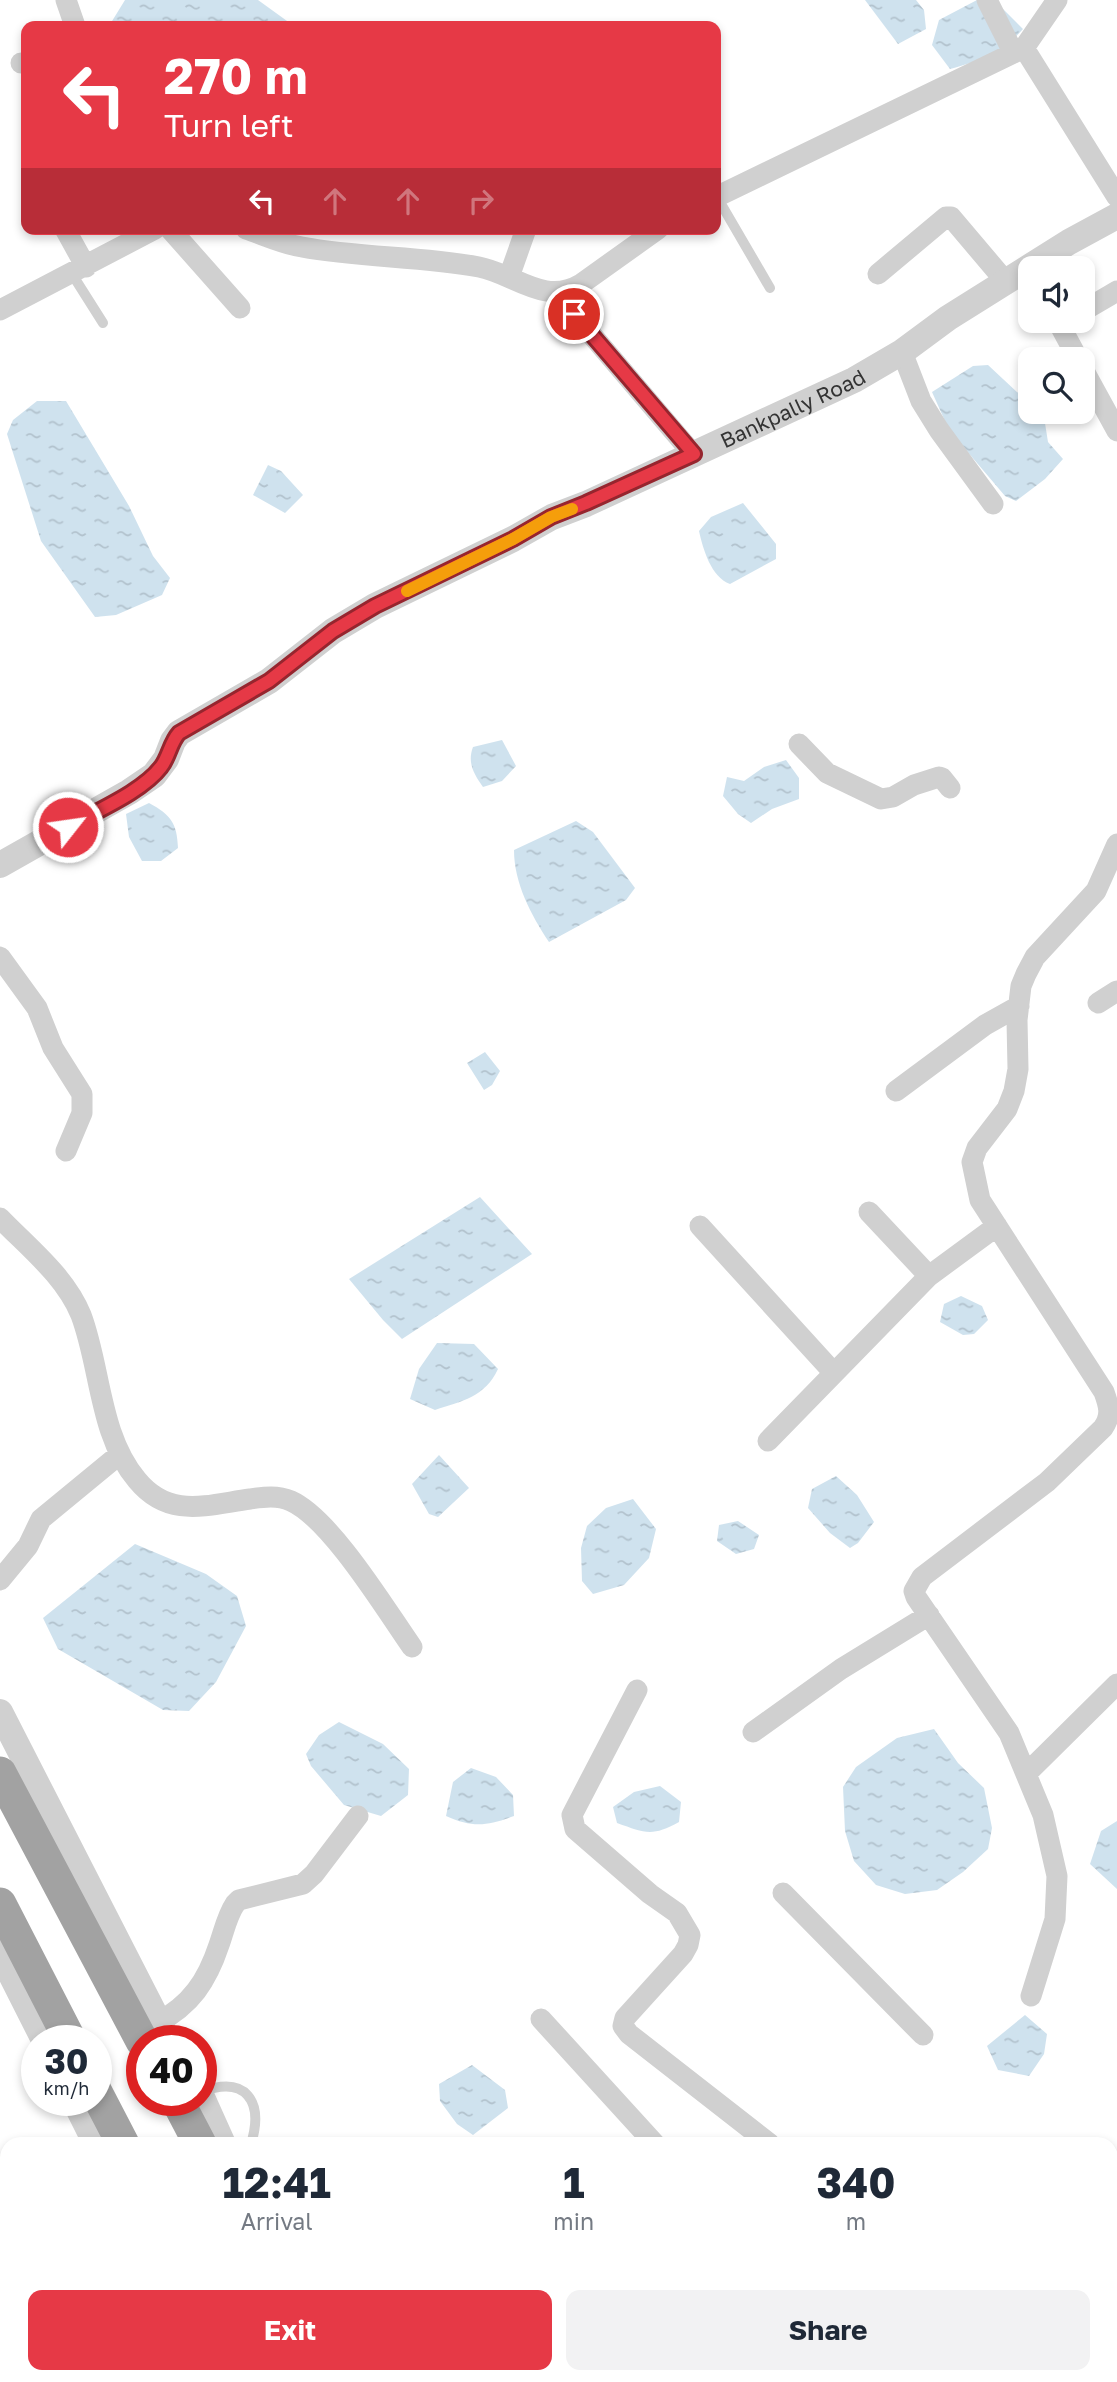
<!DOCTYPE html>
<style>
:root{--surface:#fff;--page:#f2f2f3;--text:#1f2937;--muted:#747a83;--accent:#e63946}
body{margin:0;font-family:"Golos Text",sans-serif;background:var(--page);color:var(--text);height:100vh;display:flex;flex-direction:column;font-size:26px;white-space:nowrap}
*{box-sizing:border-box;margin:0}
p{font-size:23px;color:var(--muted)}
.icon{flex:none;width:38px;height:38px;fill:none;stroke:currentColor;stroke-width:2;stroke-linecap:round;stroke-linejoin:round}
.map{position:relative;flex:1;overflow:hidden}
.side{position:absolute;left:0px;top:2137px;width:1118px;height:247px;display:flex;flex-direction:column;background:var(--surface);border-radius:21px 21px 0 0;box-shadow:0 4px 10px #0003}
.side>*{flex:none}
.hud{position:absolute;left:21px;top:21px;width:700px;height:214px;border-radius:14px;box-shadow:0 4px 10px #0003;background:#e63946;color:#fff;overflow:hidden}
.tools{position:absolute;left:1018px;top:256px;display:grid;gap:14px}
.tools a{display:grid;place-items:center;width:77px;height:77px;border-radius:14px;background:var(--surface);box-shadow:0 4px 10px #0003;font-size:35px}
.speed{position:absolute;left:21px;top:2025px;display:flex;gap:14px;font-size:35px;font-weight:700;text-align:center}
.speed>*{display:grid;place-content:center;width:91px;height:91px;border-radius:50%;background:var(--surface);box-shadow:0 4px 10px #0003;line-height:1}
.speed small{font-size:18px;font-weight:400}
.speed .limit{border:10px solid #d22;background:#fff;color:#111}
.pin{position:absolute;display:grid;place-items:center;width:60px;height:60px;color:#fff;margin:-30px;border:4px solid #fff;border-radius:50%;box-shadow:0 2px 7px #0007}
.me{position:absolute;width:77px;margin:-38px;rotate:60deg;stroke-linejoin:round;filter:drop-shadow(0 0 5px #0008)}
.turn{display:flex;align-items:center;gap:24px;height:147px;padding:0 28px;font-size:32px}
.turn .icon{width:91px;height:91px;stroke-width:2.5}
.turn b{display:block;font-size:49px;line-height:60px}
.lanes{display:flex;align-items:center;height:66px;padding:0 28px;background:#0003;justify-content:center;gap:35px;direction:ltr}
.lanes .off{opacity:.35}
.eta{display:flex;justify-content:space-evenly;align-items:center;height:119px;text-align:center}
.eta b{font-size:42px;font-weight:700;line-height:49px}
.primary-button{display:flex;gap:14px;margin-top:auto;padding:14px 28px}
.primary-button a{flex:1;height:80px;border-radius:14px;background:var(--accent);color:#fff;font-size:28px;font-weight:700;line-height:80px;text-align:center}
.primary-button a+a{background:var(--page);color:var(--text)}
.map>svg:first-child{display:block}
.water{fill:url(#water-ripples)}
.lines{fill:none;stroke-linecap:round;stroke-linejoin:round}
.service{stroke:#d0d0d0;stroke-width:10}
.minor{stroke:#d0d0d0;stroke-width:21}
.tertiary{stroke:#d0d0d0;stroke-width:26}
.trunk{stroke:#a2a2a2;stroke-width:33}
.route-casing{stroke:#96252e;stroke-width:18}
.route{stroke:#e63946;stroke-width:12}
.slow{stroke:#f59e0b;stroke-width:12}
.labels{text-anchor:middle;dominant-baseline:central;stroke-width:7;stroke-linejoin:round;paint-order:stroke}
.street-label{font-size:21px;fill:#333;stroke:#fff}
</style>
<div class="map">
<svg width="1117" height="2382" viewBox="0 0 1117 2382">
<defs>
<pattern id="water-ripples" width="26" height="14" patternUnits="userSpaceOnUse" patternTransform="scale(1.75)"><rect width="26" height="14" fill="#cfe2ee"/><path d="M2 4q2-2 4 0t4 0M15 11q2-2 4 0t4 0" fill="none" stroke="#b2c2cd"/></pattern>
</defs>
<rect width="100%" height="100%" fill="#fff"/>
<path class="water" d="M125 0H258L294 26H109Z
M865 0H916L924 10 926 29 898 44Z
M977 0H994L1023 29C1003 52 979 61 950 69L932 45 939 20Z
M988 365 1031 405V411H1038L1044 417 1048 442 1063 459 1045 479 1016 501 1005 496 949 430 932 392 973 366Z
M37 401H66L129 506 153 556 170 578 162 595 116 615 95 617 41 541 7 434 13 420Z
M268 465 281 471 303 495 285 513 253 495Z
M743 503 776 544V559L730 584C711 577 703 549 699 531L711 517Z
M502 740 516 766 502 781 483 787C474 774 467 763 473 747Z
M786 760 799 778V799L772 809 751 823 738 814 723 796 727 777 744 781 764 767Z
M149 803C171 815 177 823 178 848L161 861H142L129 837 126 814Z
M576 821 593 832 635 888 626 900 549 942C531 915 514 883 514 850Z
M485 1052 500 1071 492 1085 484 1090 467 1063Z
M480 1197 532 1254 402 1339 383 1320 349 1279Z
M961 1296 982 1306 988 1320 974 1334 963 1335 940 1322 944 1304Z
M437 1343 474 1344 498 1369C485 1397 462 1401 435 1410L410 1399 419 1369Z
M439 1455 469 1488 438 1517 429 1514 412 1484Z
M836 1476 857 1495 874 1522 858 1543 850 1548 830 1533 808 1508 812 1489Z
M633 1499 656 1529 649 1558 624 1585 593 1594 582 1581 581 1548 587 1526 606 1508Z
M738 1521 759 1535 754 1549 736 1554 717 1541 719 1525Z
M135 1544 206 1574 237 1596 246 1626 216 1682 189 1711 163 1710 58 1649 43 1618Z
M339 1722 383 1744 409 1769 408 1795 381 1816 344 1805 311 1766 306 1754 319 1735Z
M934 1729 958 1763 984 1788 992 1828 988 1849 963 1872 937 1890 905 1894 876 1885 854 1861 845 1831 843 1787 856 1767 897 1738Z
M471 1768 496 1777 513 1795 514 1816C487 1826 473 1828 446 1816L453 1782Z
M660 1786 681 1802 679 1822C652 1837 645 1833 617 1823L613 1807 634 1792Z
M1117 1821V1889L1090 1864 1101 1831Z
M1025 2015 1047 2034 1044 2054 1029 2076 998 2070 987 2046Z
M472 2065 505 2090 508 2108 473 2135 457 2124 440 2101 439 2084Z"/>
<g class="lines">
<path class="service" d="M717 197 770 288
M72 274 103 323
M201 2092C246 2075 264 2101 251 2144"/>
<path class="minor" d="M66 0 75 26
M987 0 1013 52
M1024 48 1117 197
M21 63H26
M716 197 1024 48 1057 0
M65 229 86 267
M170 229 240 308
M246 229C264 235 283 244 302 247 361 258 421 256 479 267 515 274 544 306 581 284L658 229
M878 274 946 217H951L1006 282
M509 277 526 229
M557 294 693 454
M0 310 155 229
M1083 311 1117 291
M1057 320 1078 359
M902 352 921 401 939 430 993 504
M1083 369 1117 431
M799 744 827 773 881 799 893 797 914 785 939 777 942 778 950 788
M0 957 37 1008 53 1048 82 1094V1113L66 1151
M1098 1003 1117 991
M896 1091 985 1025 1019 1006
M869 1212 929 1276
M0 1218C29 1248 65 1276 81 1315 101 1368 99 1435 137 1480 169 1519 206 1505 250 1499 264 1497 277 1495 291 1501 331 1519 386 1610 412 1647
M700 1226 833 1372
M768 1441 929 1276 997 1226
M0 1580 28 1546 41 1519 120 1454
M637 1690 572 1815 575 1829 650 1894 677 1913 690 1935 688 1945 683 1954 625 2018 623 2026 629 2034 770 2144
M753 1732 841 1669 929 1615
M1026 1774 1117 1684
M783 1893 923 2035
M1031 1996 1055 1919 1057 1876 1043 1815 1009 1733 916 1597 914 1591 922 1577 1047 1482 1103 1428C1112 1415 1109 1406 1104 1392L980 1200 972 1162 977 1148 1007 1109 1014 1091 1018 1069 1017 1020 1021 986 1026 974 1035 957 1096 891 1117 844
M541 2019 655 2144
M157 2023C191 2005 207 1981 219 1945 224 1931 227 1916 235 1904L239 1900 303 1884 314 1874 358 1816
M1111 2333 1117 2342
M1111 2361 1117 2360
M730 2376 733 2382
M884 2376 886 2382
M942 2382V2376"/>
<g class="tertiary">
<path id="s1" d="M0 865 129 792 154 775 166 759 173 741 179 733 269 681 333 631 375 606 513 539 552 517 586 504 854 380 902 352 948 318 1069 242 1117 216"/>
<path d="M0 1712 168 2040"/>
<path d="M0 1953 44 2040"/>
<path d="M201 2095 223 2144"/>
<path d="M74 2100 96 2144"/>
<path d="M216 2376 219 2382"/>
<path d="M344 2376 347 2382"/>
</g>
<path class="trunk" d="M0 1773 142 2041
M0 1904 70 2040
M96 2092 123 2144
M177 2100 200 2144
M242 2376 245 2382
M308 2376 311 2382"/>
</g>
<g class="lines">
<g class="route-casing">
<path id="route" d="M68 827C96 811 142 792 161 767 169 757 170 743 179 733L269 681 333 631 375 606 513 539 551 517 586 503 694 454 574 314"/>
</g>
<use href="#route" class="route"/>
<path class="slow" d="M407 591 513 539 551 517 572 509"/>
</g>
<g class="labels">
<g class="street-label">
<text stroke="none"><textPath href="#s1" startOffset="924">Bankpally Road</textPath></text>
</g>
</g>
</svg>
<div class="tools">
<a><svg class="icon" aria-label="sound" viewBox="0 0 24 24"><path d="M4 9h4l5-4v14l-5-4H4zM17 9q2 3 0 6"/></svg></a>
<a><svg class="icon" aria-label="search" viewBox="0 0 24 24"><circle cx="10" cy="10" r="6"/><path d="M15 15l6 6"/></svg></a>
</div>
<div class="speed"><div>30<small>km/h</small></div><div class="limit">40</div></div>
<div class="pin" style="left:574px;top:314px;background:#d93025"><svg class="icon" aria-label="arrive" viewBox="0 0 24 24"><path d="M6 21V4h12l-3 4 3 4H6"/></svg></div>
<svg class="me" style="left:68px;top:827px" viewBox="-20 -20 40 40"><circle r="17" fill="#e63946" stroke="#fff" stroke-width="3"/><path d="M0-11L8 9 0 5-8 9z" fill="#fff"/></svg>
<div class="hud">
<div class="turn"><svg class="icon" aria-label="left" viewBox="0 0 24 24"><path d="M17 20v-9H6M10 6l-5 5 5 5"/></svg><div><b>270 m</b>Turn left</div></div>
<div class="lanes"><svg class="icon" aria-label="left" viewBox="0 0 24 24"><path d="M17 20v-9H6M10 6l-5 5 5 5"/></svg><svg class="icon off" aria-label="ahead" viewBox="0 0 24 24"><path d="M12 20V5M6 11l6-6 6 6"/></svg><svg class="icon off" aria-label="ahead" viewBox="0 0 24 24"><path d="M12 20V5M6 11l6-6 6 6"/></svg><svg class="icon off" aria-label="right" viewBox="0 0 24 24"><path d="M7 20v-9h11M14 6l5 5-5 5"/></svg></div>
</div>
<section class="side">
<div class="eta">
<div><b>12:41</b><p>Arrival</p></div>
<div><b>1</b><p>min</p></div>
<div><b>340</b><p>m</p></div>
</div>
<div class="primary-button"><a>Exit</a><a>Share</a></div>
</section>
</div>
